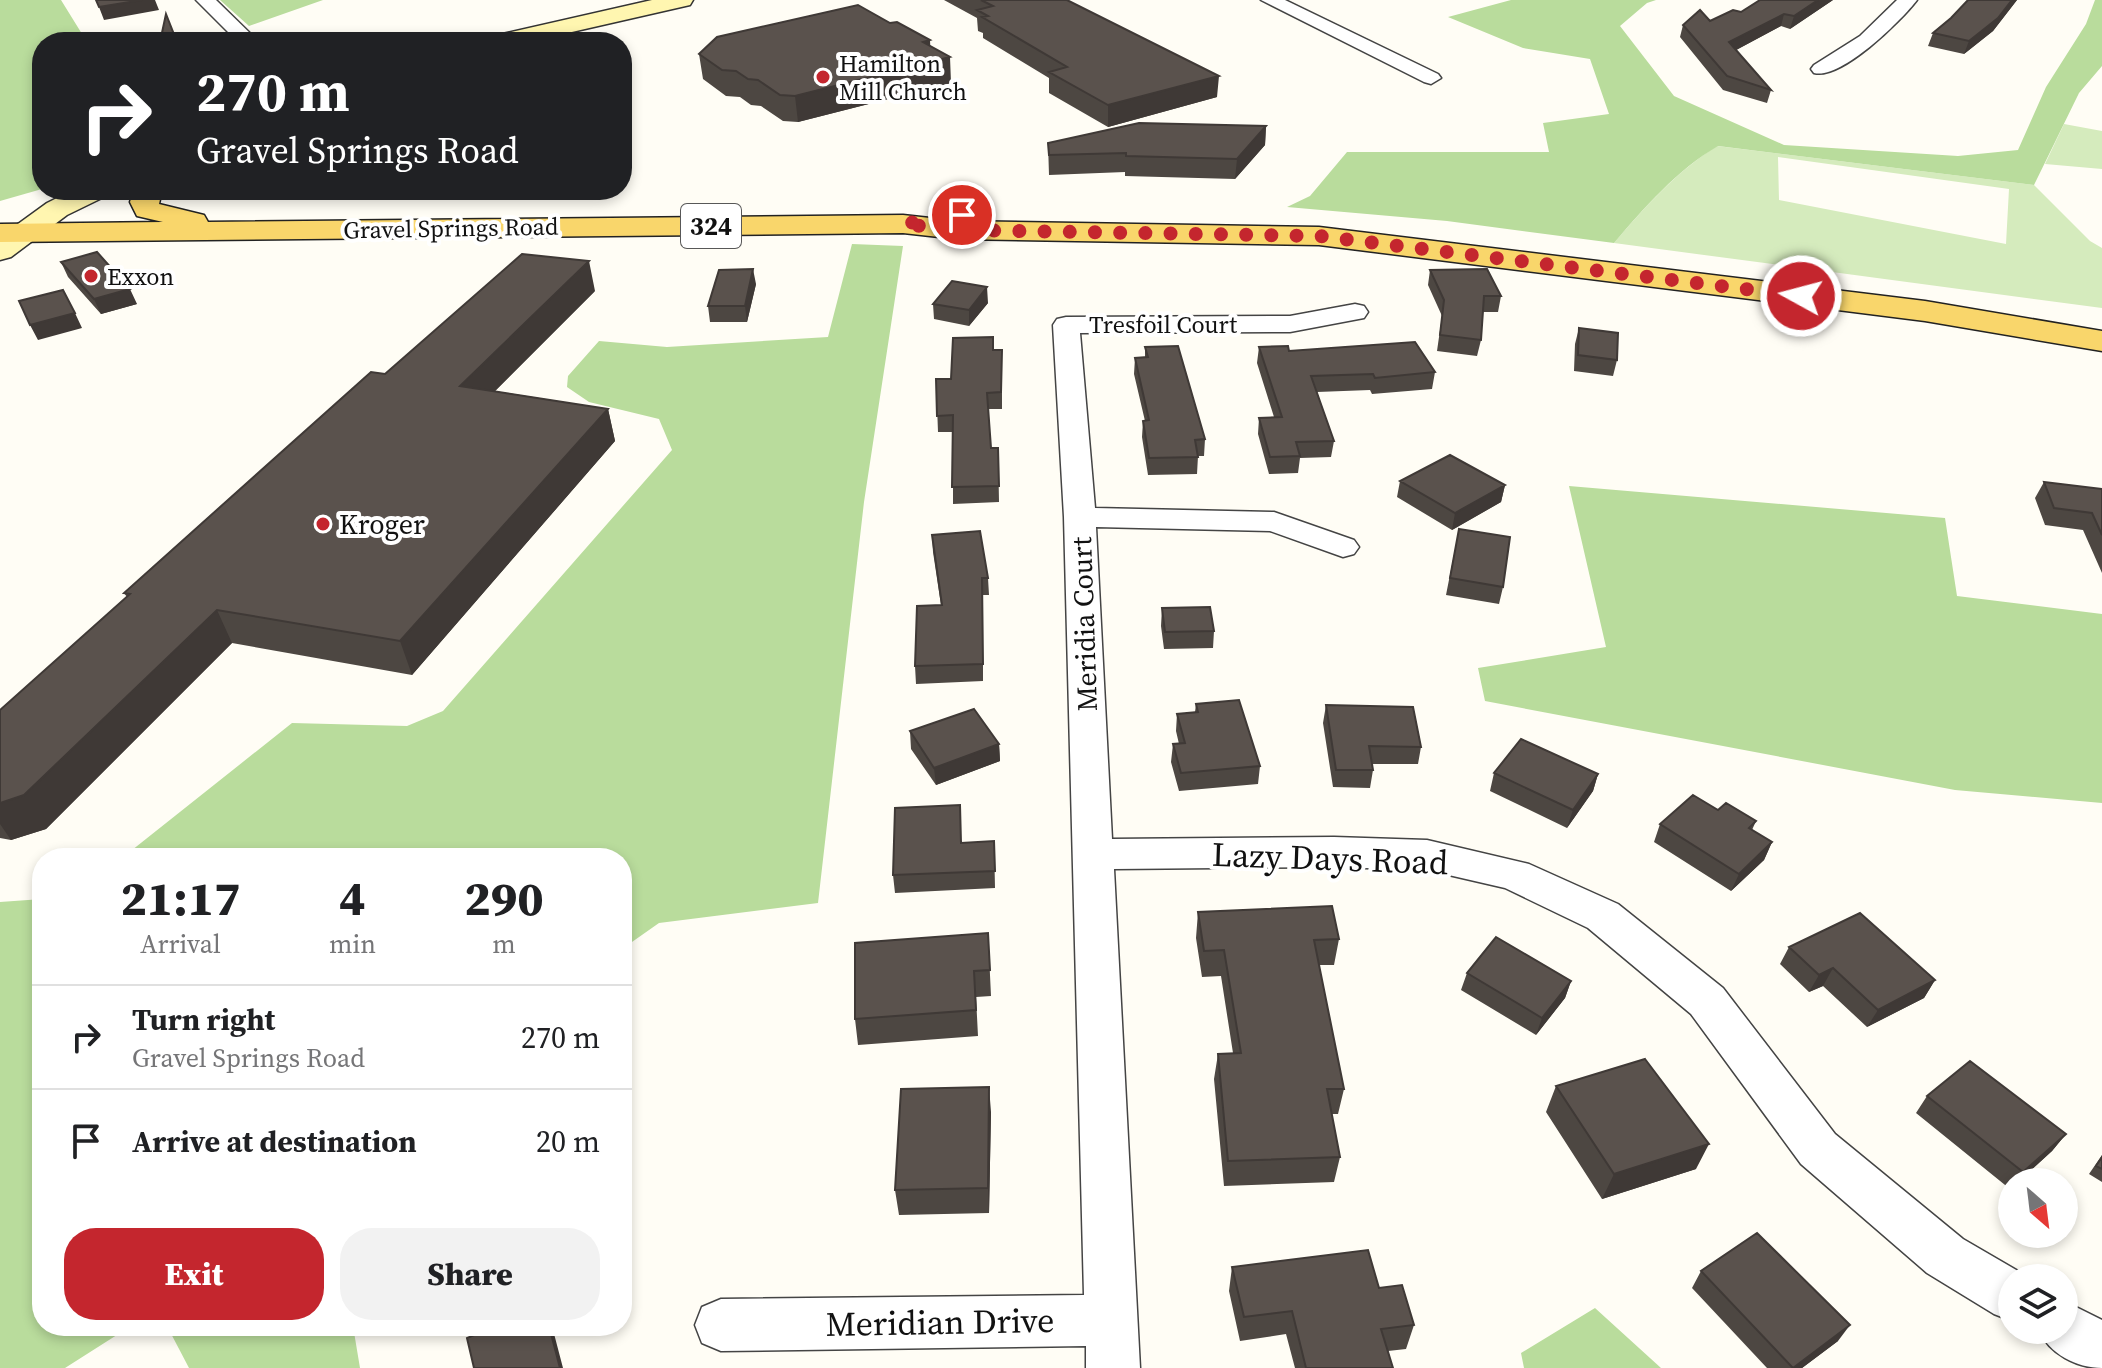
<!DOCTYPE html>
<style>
:root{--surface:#fff;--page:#f2f2f2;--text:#202124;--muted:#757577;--line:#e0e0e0;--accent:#c4262e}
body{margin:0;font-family:"Source Serif 4",serif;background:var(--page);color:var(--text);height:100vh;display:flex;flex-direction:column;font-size:30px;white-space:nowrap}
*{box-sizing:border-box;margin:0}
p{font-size:26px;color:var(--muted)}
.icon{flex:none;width:44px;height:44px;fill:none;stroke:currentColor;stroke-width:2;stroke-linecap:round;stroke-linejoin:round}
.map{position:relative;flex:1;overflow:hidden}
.panel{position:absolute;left:32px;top:848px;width:600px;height:488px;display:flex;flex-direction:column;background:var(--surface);border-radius:32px;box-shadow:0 4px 12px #0003}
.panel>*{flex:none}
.hud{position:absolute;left:32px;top:32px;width:600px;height:168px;border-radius:32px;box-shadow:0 4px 12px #0003;background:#202124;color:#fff;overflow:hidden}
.needle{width:52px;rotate:152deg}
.fabs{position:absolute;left:1998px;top:1168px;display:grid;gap:16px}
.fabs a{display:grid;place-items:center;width:80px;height:80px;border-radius:50%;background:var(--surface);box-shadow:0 4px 12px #0003;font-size:40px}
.pin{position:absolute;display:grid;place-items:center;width:68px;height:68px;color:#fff;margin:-34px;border:4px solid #fff;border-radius:50%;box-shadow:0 2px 8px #0007}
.me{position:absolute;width:88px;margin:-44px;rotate:277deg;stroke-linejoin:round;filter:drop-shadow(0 0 6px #0008)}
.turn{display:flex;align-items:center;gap:28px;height:168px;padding:0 32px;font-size:36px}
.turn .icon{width:104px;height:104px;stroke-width:2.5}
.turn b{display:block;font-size:56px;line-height:68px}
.eta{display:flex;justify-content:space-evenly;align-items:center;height:136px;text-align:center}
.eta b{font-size:48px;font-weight:800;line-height:56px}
.cta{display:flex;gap:16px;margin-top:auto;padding:16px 32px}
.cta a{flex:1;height:92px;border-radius:32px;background:var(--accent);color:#fff;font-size:32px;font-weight:800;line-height:92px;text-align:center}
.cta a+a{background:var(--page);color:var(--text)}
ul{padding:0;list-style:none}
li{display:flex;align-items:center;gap:24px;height:104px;padding:0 32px;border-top:2px solid var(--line)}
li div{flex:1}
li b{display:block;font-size:30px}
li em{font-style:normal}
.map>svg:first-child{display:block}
.green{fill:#d5ebbd;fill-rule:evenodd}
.forest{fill:#b9dc9c}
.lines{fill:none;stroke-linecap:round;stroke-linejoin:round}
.street-casing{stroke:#444;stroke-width:3}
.secondary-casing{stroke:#333;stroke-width:3}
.primary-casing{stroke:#222;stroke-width:3}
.street{fill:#fff;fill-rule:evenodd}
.secondary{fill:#fff6b0;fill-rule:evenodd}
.primary{fill:#f9d66b;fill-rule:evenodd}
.wall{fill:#4d4742}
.shaded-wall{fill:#3f3936}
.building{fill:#5a524d;stroke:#3f3936;stroke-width:2}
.route{stroke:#c4262e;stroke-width:14;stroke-dasharray:0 25.2}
.poi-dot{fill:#c4262e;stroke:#fff;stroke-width:3}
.labels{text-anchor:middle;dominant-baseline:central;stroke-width:8;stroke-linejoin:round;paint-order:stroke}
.far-poi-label{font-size:24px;fill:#111;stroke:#fff;text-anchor:start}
.far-street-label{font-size:24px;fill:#111;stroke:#fff}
.shield{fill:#fff;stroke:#585858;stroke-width:2}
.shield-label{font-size:26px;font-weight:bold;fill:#111}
.poi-label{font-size:28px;fill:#111;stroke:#fff;text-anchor:start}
.street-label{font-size:28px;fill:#111;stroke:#fff}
.near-street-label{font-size:34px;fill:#111;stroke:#fff}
</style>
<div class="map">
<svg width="2102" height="1368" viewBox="0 0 2102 1368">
<rect width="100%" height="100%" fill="#fffdf5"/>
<path class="green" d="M2064 124 2102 131V169L2045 164Z
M1717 146 2034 185 2090 241 2102 248V308L1614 243C1645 207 1677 171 1717 146ZM1778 157 2009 189 2006 244 1779 200Z"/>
<path class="forest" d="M0 0H61L87 42H42V189L0 201Z
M220 0H323L249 26Z
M1511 0H1656L1647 3 1620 26 1674 96 1784 145 1958 156 2018 150 2046 87 2086 24 2095 0H2102V66L2079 93 2034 185 1718 146C1677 170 1644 208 1614 243L1447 221 1287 207 1310 196 1347 152H1549L1543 123 1609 114 1590 59 1523 48 1448 17Z
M852 244 903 246 864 502 818 903 659 923 622 949V858H122L292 723 407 726 443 711 672 450 659 419 589 402 567 387 568 376 599 341 667 347 828 337Z
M1569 486 1945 518 1957 596 2102 614V803L1955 790 1485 701 1478 668 1606 647Z
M42 899V1326H131L65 1368H0V902Z
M1595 1308 1661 1368H1524L1521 1353Z
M167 1326H353L360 1368H189Z"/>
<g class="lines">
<g class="street-casing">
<path id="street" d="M196 0H216L259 42H238Z
M1261 0H1285L1438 74 1441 78 1431 84 1424 82Z
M1897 0H1917C1901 21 1841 80 1814 73L1811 69 1814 65 1860 36Z
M1355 304 1364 306 1368 312 1364 318 1290 332 1080 333 1095 508 1274 512 1354 540 1359 547 1354 554 1343 557 1270 531 1096 527 1112 839 1334 837 1427 840 1529 864 1618 904 1723 988 1835 1134 1963 1239 2030 1278H2012V1321L1994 1314 1927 1273 1801 1164 1691 1014 1588 928 1505 888 1427 870 1334 867 1114 869 1140 1368H1086V1346L721 1351 702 1343 695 1325 702 1307 721 1299 1084 1295 1064 517 1053 325 1057 319 1066 317 1290 316Z
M2064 1301 2102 1320V1368C2077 1368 2049 1354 2039 1330H2064Z"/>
</g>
<g class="secondary-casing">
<path id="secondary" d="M652 0H693L690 5 528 42H485L489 37Z
M73 190H110L106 196 67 215 11 257 0 260V237L47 203Z"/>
</g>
<g class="primary-casing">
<path id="primary" d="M134 190H162L159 204 204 215 208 222 903 215 957 221 1319 227 1925 301 2102 331V351L1925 321 1319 245 957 239 903 233 0 242V224L163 222 137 216 130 202Z"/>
</g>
<use href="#street" class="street"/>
<use href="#secondary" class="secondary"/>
<use href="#primary" class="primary"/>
</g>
<path class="wall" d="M944 0H1067L1217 97 1108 127 1049 93V78L983 38V33L978 31 977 18Z
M1833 0 1790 29 1781 26 1736 50 1771 90 1767 103 1723 90 1680 37 1683 25 1710 21 1741 12Z
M1968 0H2017L1993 31 1964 54 1928 46 1933 33 1951 18Z
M930 46 951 83 798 122 783 121 761 106 751 105 740 97 726 96 703 79 699 54Z
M1266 126 1265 145 1235 179 1125 176V172L1049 175 1048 143Z
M61 262 137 304 101 314 68 277Z
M1430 270 1501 296 1498 312H1483L1481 340 1477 356 1437 351 1442 316 1428 285Z
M756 284 747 322H710L708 306Z
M595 291 495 391 608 409 615 441 412 675 232 643 46 829 11 840 0 838V710L127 597 124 593 385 374Z
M988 303 969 326 934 319 933 304Z
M1579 328 1617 360 1613 376 1574 371 1575 344Z
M993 337V350H1002V409H988L991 448H998L999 502 953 504V432H938L936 379H951Z
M1145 347 1205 439 1204 456H1198L1197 474 1148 475 1142 437 1143 421H1145L1134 374 1135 358 1145 357Z
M1259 347 1435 372 1432 389 1372 394 1370 390 1317 392 1334 441 1331 457 1300 458 1298 473 1269 474 1258 434 1259 418 1274 417 1257 363Z
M1400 481 1505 485 1501 502 1452 530 1397 497Z
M2044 482 2102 489V573L2083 530 2045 525 2035 498Z
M1459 529 1503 587 1499 604 1446 595Z
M932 535 988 578 989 595H983V681L916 684 915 666 941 605 933 552Z
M1162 608 1214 631 1213 648 1164 649 1161 626Z
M1196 704 1260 766 1258 784 1179 791 1171 762 1173 744H1179L1176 731 1177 714 1195 712Z
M1326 705 1421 747 1418 764H1372L1373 770 1370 788 1333 787 1323 723Z
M910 731 999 744 1000 761 936 785 911 749Z
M1494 773 1598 774 1593 791 1567 828 1490 791Z
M1718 810 1756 821 1752 830 1772 842 1764 860 1731 891 1654 842 1660 824Z
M994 841 995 888 895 893 893 875 962 843Z
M1198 912 1339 939 1334 965H1319L1344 1089 1338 1114H1332L1340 1157 1334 1182 1224 1186 1214 1079 1218 1054 1233 1053 1221 976 1202 977 1196 938Z
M988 933 991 996 976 997 978 1036 858 1045 855 1019Z
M1789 947 1935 980 1924 998 1867 1027 1823 986 1809 992 1780 964Z
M1467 973 1571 981 1565 998 1536 1035 1461 990Z
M1556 1086 1696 1169 1602 1199 1546 1112Z
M1927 1096 2066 1134 2052 1151 2018 1182H2012V1187L2010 1189 1916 1113Z
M991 1112 989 1213 899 1215 895 1190Z
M2102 1155V1182L2089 1174Z
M1232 1267 1379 1288 1414 1325 1406 1349 1388 1351 1393 1368H1295L1286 1334 1240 1341 1229 1291Z
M1701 1271 1838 1341 1802 1368H1767L1692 1288Z"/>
<path class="shaded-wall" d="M142 0H155L159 10 104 20 99 7Z
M1818 0H1833L1790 29 1794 16Z
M2012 0H2017L1993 31 1964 54 1969 41Z
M1784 14 1781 26 1725 56 1729 42Z
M930 40 931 62 950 57 951 83 798 122 795 96 923 42Z
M1219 76 1217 97 1108 127V105Z
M1266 126 1265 145 1235 179 1237 159Z
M589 261 595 291 469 417 460 386Z
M753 269 756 284 747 322 745 306Z
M987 287 988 303 969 326V310Z
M130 289 137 304 101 314 94 299Z
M75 313 82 328 38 340 30 325Z
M608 409 615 441 412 675 400 641Z
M1505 485 1501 502 1452 530 1455 513Z
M217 610 232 643 46 829 11 840 0 824V803Z
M999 744 1000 761 936 785 934 768Z
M1598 774 1593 791 1567 828 1573 810Z
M1772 842 1764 860 1731 891 1739 874Z
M1833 968 1823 986 1809 992 1819 975Z
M1935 980 1924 998 1867 1027 1878 1010Z
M1571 981 1565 998 1536 1035 1542 1018Z
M989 1087 991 1112 989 1213 988 1188Z
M2066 1134 2052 1151 2018 1182H2015L2023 1172Z
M1709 1144 1696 1169 1602 1199 1614 1174Z
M1850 1325 1838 1341 1802 1368H1793Z
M549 1326H552L563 1368H560Z"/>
<path class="building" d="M96 0H142L99 7Z
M981 0H1067L1219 76 1108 105 1049 72 1067 67 982 17 988 16 977 10 993 6Z
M1760 0H1818L1794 16 1784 14 1729 42 1771 90 1727 76 1683 25 1700 10 1710 21 1733 10 1741 12Z
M1968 0H2012L1998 18 1969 41 1933 33 1951 18Z
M858 5 890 23 897 22 930 40 923 42 950 57 795 96 780 95 758 80 748 79 736 71 722 70 699 54 717 37Z
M166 14 177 42H160Z
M1139 123 1266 126 1237 159 1126 156V153L1049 155 1048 143Z
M97 252 130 289 94 299 61 262Z
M522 254 589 261 460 386 608 409 400 641 217 610 24 795 0 803V710L130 594 124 593 371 372 385 374Z
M753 269 745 306H708L719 270Z
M1487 269 1501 296H1484L1481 340 1440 335 1444 300 1430 270Z
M952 281 987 287 969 310 933 304Z
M63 290 75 313 30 325 19 301Z
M1579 328 1618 333 1617 360 1578 355Z
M993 337V350H1002L1001 392 987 393 991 448H998L999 486 952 487 953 415 937 416 936 379H951L953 338Z
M1415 342 1435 372 1375 378 1373 374 1311 376 1334 441 1296 442 1300 456 1270 457 1259 418 1282 417 1259 347 1288 346 1289 351Z
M1178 346 1205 439 1195 440 1198 457 1149 458 1143 421 1149 420 1135 358 1148 357 1145 347Z
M1450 455 1505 485 1455 513 1400 481Z
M2044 482 2102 489V535L2092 513 2054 508Z
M1459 529 1510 537 1503 587 1450 578Z
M980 531 988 578H982L983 664 915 666 917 606 942 605 932 535Z
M1210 607 1214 631 1165 632 1162 608Z
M1239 700 1260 766 1181 773 1173 744 1185 743 1177 714 1198 712 1196 704Z
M1326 705 1413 707 1421 747 1369 746 1373 770H1336Z
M974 709 999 744 934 768 910 731Z
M1521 739 1598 774 1573 810 1494 773Z
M1693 795 1718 810 1726 803 1756 821 1749 828 1772 842 1739 874 1660 824Z
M960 805 961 843 994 841 995 871 893 875 895 808Z
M1332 906 1339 939 1314 940 1344 1089H1327L1340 1157 1228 1161 1218 1054 1241 1053 1224 950 1204 951 1198 912Z
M1860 913 1935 980 1878 1010 1833 968 1819 975 1789 947Z
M988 933 990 970 974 971 976 1010 855 1019V943Z
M1496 937 1571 981 1542 1018 1467 973Z
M1645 1059 1709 1144 1614 1174 1556 1086Z
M1970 1061 2066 1134 2023 1172 1927 1096Z
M989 1087 988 1188 895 1190 901 1089Z
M2102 1157V1169L2096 1166Z
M1757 1233 1850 1325 1793 1368 1701 1271Z
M1368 1250 1379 1288 1402 1285 1414 1325 1381 1329 1393 1368H1306L1292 1311 1244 1317 1232 1267Z
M495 1326H549L560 1368H474L467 1338Z"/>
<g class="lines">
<path class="route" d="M962 215 903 224 957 230 1319 236 1801 296"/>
</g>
<g class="poi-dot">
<circle cx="823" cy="77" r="8"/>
<circle cx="91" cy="276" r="8"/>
<circle cx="323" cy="524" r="8"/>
</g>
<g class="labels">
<g class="far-poi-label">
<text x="839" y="63">Hamilton<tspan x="839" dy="28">Mill Church</tspan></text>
<text x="107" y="276">Exxon</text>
</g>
<g class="far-street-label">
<text transform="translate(451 228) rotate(-1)">Gravel Springs Road</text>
<text x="1163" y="324">Tresfoil Court</text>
</g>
<rect class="shield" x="681" y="204" width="60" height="44" rx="6"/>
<g class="shield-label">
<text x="711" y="226">324</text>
</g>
<g class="poi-label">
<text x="339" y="524">Kroger</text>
</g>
<g class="street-label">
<text transform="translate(1084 624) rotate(-92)">Meridia Court</text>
</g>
<g class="near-street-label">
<text transform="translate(1330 858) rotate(2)">Lazy Days Road</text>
<text transform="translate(940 1322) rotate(-1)">Meridian Drive</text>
</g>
</g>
</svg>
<div class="fabs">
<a><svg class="needle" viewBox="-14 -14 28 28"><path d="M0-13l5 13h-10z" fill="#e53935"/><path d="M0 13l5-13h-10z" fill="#757577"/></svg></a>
<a><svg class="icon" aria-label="layers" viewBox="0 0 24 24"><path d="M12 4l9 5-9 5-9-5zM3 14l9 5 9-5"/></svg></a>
</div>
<div class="pin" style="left:962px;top:215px;background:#d93025"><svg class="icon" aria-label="arrive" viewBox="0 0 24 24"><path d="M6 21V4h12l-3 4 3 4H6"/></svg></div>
<svg class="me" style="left:1801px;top:296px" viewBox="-20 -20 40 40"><circle r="17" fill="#c4262e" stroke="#fff" stroke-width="3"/><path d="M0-11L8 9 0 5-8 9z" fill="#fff"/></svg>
<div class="hud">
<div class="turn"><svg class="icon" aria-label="right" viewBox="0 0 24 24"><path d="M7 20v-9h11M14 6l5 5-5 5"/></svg><div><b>270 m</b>Gravel Springs Road</div></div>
</div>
<section class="panel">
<div class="eta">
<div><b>21:17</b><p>Arrival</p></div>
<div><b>4</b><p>min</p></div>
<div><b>290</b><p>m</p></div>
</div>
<ul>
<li><svg class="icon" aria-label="right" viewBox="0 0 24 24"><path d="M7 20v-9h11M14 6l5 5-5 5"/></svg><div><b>Turn right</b><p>Gravel Springs Road</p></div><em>270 m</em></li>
<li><svg class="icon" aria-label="arrive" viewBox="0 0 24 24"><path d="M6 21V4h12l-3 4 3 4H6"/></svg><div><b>Arrive at destination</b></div><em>20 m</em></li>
</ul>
<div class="cta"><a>Exit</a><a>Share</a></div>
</section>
</div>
